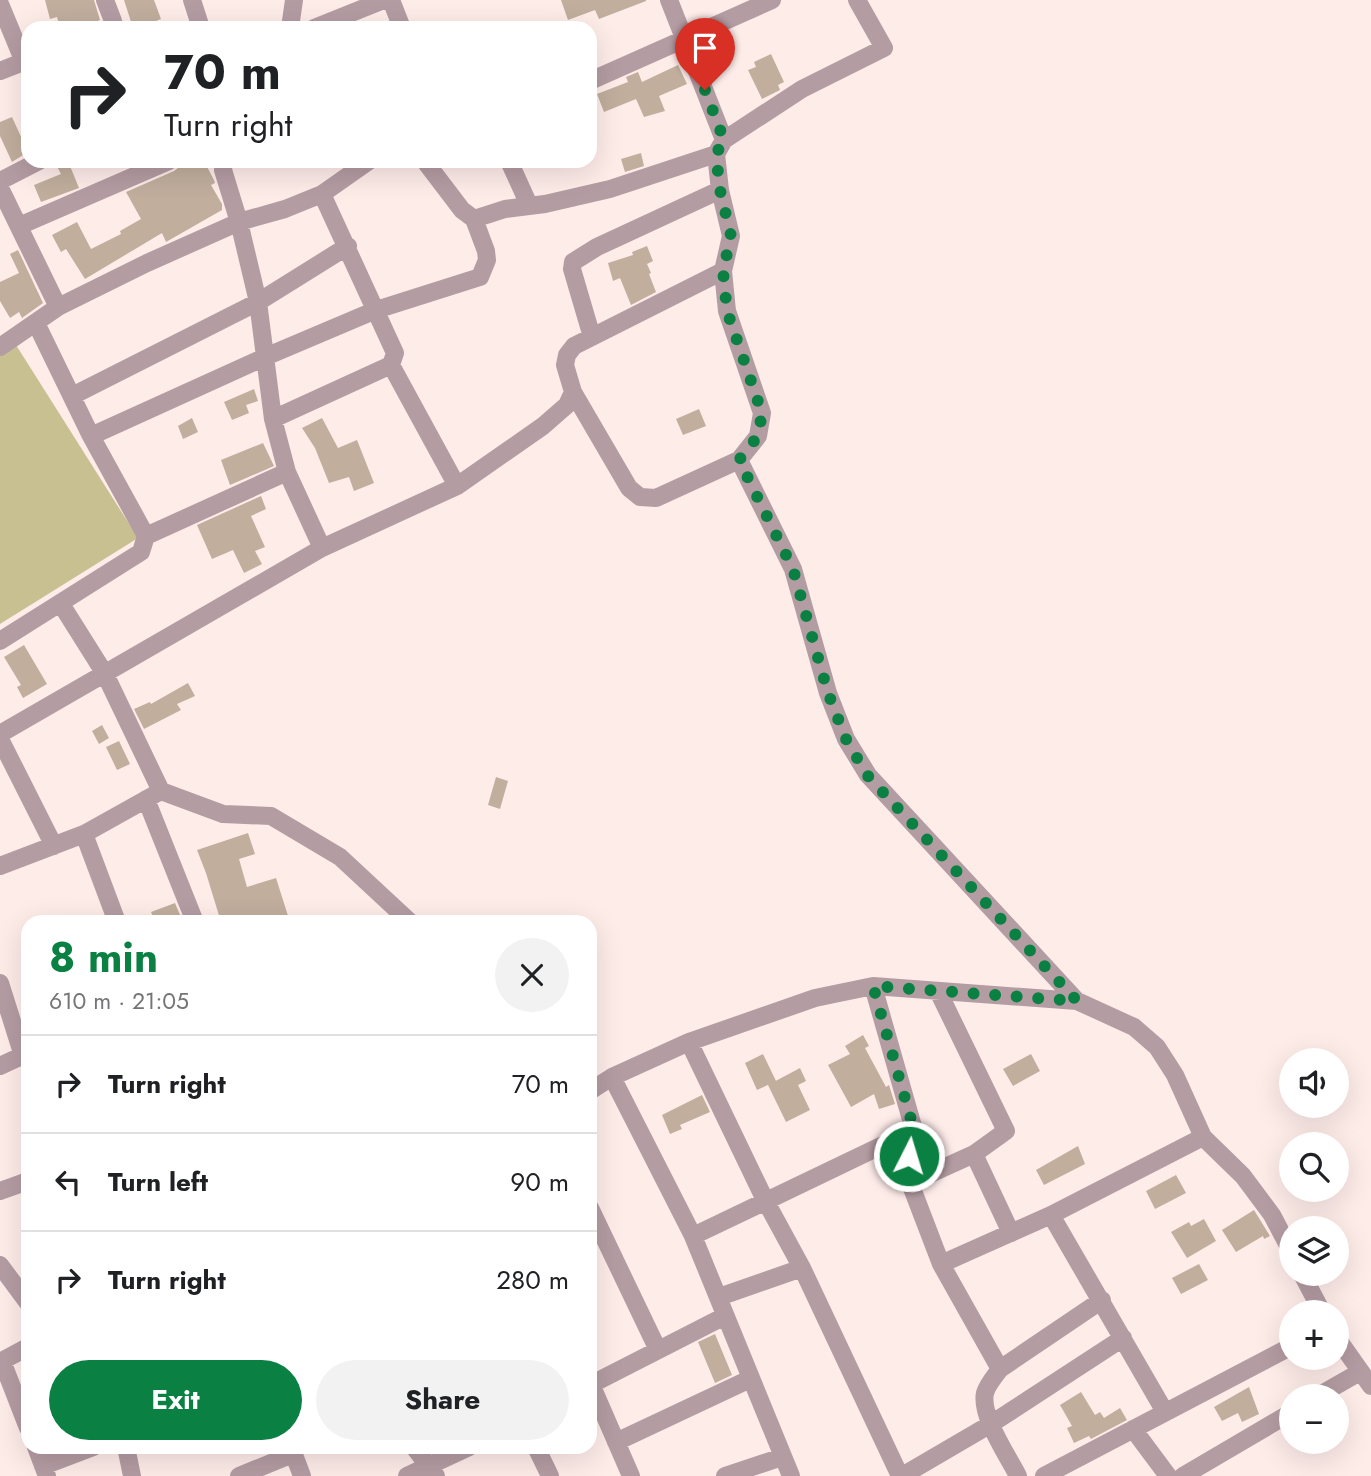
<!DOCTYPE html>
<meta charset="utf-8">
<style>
:root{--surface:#fff;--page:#f2f2f2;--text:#202124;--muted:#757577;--line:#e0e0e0;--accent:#0b8043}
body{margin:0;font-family:Jost,sans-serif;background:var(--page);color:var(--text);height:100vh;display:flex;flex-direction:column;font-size:26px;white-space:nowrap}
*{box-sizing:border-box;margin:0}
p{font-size:23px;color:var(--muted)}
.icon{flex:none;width:38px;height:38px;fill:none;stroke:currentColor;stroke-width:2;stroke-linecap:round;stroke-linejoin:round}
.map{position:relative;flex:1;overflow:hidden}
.details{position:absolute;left:21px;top:915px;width:576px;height:539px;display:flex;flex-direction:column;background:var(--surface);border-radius:21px;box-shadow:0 7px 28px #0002}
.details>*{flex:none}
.guide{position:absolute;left:21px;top:21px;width:576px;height:147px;border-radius:21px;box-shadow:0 7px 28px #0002;background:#fff;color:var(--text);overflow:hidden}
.tools{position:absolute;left:1279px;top:1048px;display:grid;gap:14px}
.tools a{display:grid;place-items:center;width:70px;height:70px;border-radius:50%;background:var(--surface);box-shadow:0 7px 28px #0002;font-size:35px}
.pin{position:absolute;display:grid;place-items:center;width:60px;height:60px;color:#fff;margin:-72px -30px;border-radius:50% 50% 50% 0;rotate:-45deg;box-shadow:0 0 7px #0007}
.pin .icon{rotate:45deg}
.me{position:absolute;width:77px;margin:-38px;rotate:5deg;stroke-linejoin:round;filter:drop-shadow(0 0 5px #0008)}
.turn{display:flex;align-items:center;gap:24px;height:147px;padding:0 28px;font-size:32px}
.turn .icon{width:91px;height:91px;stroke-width:2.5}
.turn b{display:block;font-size:49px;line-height:60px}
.round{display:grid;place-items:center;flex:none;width:74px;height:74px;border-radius:37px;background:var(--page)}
.head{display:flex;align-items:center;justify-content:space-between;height:119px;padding:0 28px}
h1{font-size:42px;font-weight:700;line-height:52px;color:var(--accent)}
.primary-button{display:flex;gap:14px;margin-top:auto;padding:14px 28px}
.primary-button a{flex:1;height:80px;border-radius:42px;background:var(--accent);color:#fff;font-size:28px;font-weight:700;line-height:80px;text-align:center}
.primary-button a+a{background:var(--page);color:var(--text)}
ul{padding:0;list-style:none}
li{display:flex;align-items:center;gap:21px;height:98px;padding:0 28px;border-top:2px solid var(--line)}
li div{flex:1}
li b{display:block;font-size:26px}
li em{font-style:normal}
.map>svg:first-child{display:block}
.green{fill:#c9c092}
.building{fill:#c1ae9d}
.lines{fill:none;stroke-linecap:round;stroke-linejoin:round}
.minor{stroke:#b49ca3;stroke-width:18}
.route{stroke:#0b8043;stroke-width:12;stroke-dasharray:0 21.6}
</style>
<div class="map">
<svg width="1371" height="1476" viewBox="0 0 1371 1476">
<rect width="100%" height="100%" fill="#feece9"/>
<path class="green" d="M16 345 138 538 0 624V355Z"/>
<path class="building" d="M45 0H94L100 20 84 28H60L57 17 50 19Z
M124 0H154L161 19 139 28H133Z
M561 0H646V1L599 19 595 10 568 20Z
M771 54 784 82 778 85 780 90 762 99 748 70 756 67 754 62Z
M678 65 687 84 659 96 665 111 644 117 636 99 604 112 597 94 628 82 626 77 638 72 642 82Z
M12 117 28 152 12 162 0 136V122Z
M641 153 644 166 625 172 621 159Z
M54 161H68L79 188 41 202 34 185 61 174Z
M187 161H204L214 180 215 183 211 185 222 204V210L166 242 162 233 85 279 66 249 61 252 52 235 77 222 91 249 121 234 120 231 141 219 126 192 174 171Z
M647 246 653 261 647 264 651 273 649 274 656 292 631 305 620 278 613 281 608 263 633 255 632 252Z
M18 250 43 303 22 318 19 312 10 318 0 301V282L19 273 10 254Z
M254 389 258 401 246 405 249 413 232 420 224 402Z
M699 409 706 426 683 435 676 419Z
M192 418 198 432 183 439 178 426Z
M322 418 338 448 357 440 374 483 354 491 349 477 329 483 315 448 302 428Z
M263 443 274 466 230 485 221 460Z
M261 496 266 509 251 516 265 547 255 551 262 564 244 573 233 550 212 559 197 525Z
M24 645 47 684 23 698 17 687 21 685 4 657Z
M188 683 195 696 177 704 181 710 144 729 134 709 150 702 151 704Z
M102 725 109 738 99 744 92 731Z
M119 741 130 764 117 770 106 747Z
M496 777 508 781 500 809 488 805Z
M248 833 255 854 239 859 247 887 276 878 290 922H221L206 873 197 850Z
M175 903 183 922H155L151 912Z
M863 1035 869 1046 865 1048 886 1087 889 1085 895 1104 879 1109 874 1094 851 1107 828 1065 850 1054 845 1046Z
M763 1054 776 1081 757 1090 745 1063Z
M1031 1054 1040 1071 1013 1086 1003 1069Z
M800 1068 806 1081 798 1085 810 1110 786 1122 768 1085Z
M702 1095 710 1112 680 1125 682 1129 670 1134 662 1115Z
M1078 1146 1085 1164 1044 1185 1036 1170Z
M1176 1175 1186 1193 1155 1209 1146 1191Z
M1254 1210 1270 1236 1264 1239 1263 1236 1236 1252 1222 1230Z
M1204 1219 1216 1241 1187 1258 1171 1232 1189 1222 1191 1226Z
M1199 1264 1208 1280 1181 1294 1172 1278Z
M715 1334 732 1375 715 1383 698 1342Z
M1249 1387 1259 1414 1242 1422 1238 1413 1222 1421 1214 1407Z
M1081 1392 1095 1415 1100 1412 1104 1418 1120 1408 1127 1420 1091 1439 1089 1436 1074 1443 1067 1428 1072 1426 1060 1405Z"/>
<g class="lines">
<path class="minor" d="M105 0 113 21 109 28
M192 0 201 28
M391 0 402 28
M669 0 724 140
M857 0 884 48 802 89 724 140 716 154 720 190 731 236 723 271 727 311 762 413 758 436 739 460 793 569 828 693 846 739 868 775 1077 1001
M0 4 24 62
M290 28 294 0
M314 28 384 0
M0 71 28 60
M590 81 772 0
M224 161 223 170 239 222 258 302 273 419 287 472 322 548
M509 161 529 205
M0 181 39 161
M0 188 58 307
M322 194 369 161
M474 219 505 209 545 204 610 189 716 154
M19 226 169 161
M592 337 572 269 573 262 597 247 720 190
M0 347 58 307 147 263 239 222 285 209 322 194 395 353 391 365 457 486
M573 392 629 488 640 497 656 498 739 460
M72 396 258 302 348 246
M273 419 391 365
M91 436 265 357 376 310 480 277 487 260 486 251 474 219 462 210 427 164
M146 536 287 472
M61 604 105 674 161 791 223 814 271 816 340 857 410 922
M0 641 141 552 146 536 91 436 36 323
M0 734 322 548 457 486 543 426 567 405 573 392 565 365 567 355 574 346 723 271
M0 739 54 846
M146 799 195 922
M84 834 117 922
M0 866 84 834 161 791
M0 983 23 1056
M873 986 914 1130 909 1156 910 1183 941 1264 1000 1369C995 1376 987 1385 985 1393 980 1416 1008 1456 1018 1476
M689 1042 765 1200 802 1268 900 1476
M0 1066 28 1053
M612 1077 693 1236 791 1476
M590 1091 612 1077 689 1042 815 998 873 986 1077 1001 1134 1027 1157 1047 1175 1075 1203 1137 1243 1176 1272 1215 1292 1253
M974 1154 1011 1233
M910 1183 974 1154 1006 1131 938 991
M0 1191 28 1181
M590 1208 658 1350
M1051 1215 1165 1412
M693 1236 914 1130
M941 1264 1051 1215 1203 1137
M0 1265 28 1303
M1302 1274 1322 1312
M719 1297 802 1268
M1337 1338 1371 1386
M2 1361 28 1428
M0 1362 28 1347
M1000 1369 1102 1300
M591 1384 631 1476
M590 1385 725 1316
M1318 1396 1360 1372
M1133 1429 1168 1476
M616 1442 750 1379
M36 1447 47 1476
M126 1447 132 1476
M291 1447 302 1476
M414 1447 436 1476
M536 1447 550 1476
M43 1466 93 1447
M239 1476 293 1454
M407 1476 469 1447
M725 1476 782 1457
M902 1476 991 1424 1123 1338
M1044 1476 1292 1346
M1183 1476 1292 1412"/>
</g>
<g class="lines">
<path class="route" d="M705 90 724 140 716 154 720 190 731 236 723 271 727 311 762 413 758 436 739 460 793 569 828 693 846 739 867 775 1077 1001 873 986 914 1130 909 1156"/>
</g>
</svg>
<div class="tools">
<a><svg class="icon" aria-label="sound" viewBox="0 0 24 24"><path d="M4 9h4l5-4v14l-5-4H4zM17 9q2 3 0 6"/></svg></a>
<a><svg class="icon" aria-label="search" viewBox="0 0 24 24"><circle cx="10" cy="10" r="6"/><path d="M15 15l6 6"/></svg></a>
<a><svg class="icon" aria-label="layers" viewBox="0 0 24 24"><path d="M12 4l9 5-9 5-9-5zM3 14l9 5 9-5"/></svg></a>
<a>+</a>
<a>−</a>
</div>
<div class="pin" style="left:705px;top:90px;background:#d93025"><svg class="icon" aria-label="arrive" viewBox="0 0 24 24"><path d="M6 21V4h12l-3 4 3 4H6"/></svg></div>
<svg class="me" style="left:909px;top:1156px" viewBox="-20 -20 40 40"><circle r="17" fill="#0b8043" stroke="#fff" stroke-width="3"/><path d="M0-11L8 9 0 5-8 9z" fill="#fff"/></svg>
<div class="guide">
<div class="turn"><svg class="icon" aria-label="right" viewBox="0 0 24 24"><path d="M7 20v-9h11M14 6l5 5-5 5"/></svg><div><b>70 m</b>Turn right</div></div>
</div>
<section class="details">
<div class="head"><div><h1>8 min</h1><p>610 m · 21:05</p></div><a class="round"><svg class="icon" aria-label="close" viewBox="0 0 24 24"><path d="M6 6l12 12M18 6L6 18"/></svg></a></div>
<ul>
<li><svg class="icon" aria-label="right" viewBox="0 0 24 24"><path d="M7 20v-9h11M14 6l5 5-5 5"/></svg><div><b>Turn right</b></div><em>70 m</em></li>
<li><svg class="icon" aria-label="left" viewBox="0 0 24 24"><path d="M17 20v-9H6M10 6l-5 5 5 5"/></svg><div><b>Turn left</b></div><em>90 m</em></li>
<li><svg class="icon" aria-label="right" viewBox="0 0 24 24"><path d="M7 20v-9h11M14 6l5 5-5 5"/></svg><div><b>Turn right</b></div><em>280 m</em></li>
</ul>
<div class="primary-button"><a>Exit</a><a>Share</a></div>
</section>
</div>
